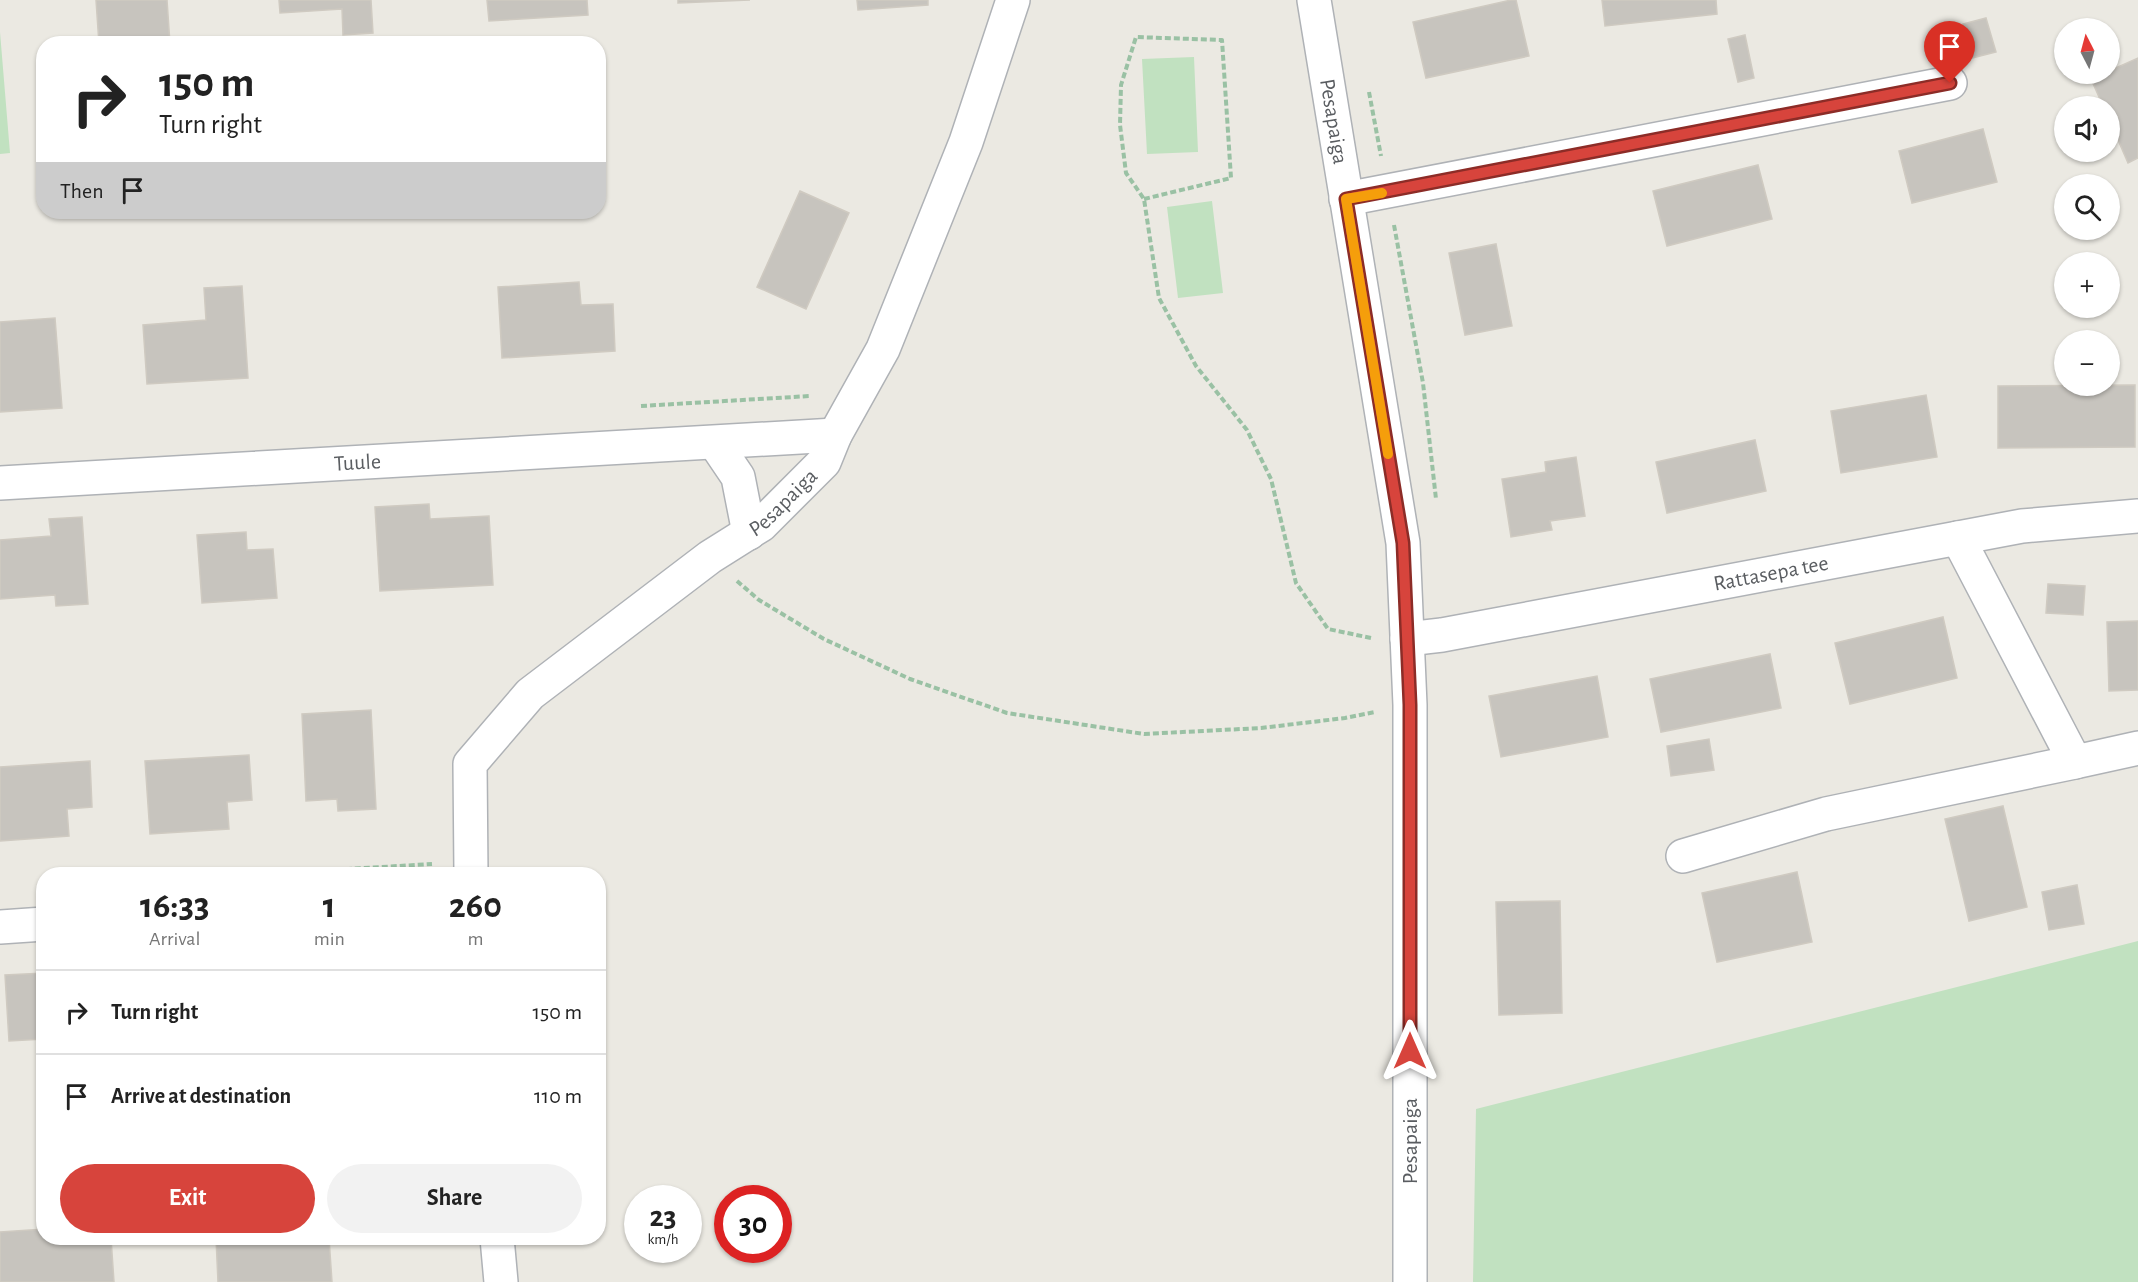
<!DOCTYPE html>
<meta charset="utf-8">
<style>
:root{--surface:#fff;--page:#f2f2f2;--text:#222;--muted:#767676;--line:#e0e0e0;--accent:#d7443c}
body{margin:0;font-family:"Alegreya Sans",sans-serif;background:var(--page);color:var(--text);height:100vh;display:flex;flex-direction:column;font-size:22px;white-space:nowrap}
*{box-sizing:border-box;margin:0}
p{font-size:20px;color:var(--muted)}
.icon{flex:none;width:33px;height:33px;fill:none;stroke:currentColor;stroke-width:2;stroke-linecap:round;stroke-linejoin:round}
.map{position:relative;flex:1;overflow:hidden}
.details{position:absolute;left:36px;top:867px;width:570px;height:378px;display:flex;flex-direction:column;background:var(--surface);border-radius:24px;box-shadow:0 2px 4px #0004}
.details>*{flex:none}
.top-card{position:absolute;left:36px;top:36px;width:570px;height:183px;border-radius:24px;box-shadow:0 2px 4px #0004;background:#fff;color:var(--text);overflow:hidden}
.needle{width:39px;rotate:354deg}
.fabs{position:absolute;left:2054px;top:18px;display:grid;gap:12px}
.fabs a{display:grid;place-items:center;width:66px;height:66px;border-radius:50%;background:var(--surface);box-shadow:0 2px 4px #0004;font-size:30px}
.speed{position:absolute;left:624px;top:1185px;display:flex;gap:12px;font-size:30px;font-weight:700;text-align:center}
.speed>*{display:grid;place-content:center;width:78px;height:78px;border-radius:50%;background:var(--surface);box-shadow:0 2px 4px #0004;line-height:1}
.speed small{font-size:15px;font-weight:400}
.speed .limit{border:9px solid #d22;background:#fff;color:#111}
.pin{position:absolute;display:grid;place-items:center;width:51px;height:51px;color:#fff;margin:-62px -26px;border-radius:50% 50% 50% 0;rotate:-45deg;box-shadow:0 0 6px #0007}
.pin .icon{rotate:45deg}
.me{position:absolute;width:66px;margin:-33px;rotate:0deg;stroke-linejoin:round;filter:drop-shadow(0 0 4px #0008)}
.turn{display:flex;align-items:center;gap:21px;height:126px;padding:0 24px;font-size:27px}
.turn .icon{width:78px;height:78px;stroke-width:2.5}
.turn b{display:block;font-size:42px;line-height:51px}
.then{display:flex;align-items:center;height:57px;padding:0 24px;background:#0003;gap:12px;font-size:22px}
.eta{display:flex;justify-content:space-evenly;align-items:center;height:102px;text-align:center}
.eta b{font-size:36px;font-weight:700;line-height:42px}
.cta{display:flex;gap:12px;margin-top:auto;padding:12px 24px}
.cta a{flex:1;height:69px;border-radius:36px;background:var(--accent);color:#fff;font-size:24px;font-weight:700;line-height:69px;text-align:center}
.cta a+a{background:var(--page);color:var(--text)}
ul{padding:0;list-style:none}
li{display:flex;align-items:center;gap:18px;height:84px;padding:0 24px;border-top:2px solid var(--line)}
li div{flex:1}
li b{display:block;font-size:22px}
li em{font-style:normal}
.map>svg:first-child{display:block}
.green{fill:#c1e1c0}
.building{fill:#c7c4be;stroke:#cfcac1;stroke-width:1.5}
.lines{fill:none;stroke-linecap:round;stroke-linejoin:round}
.minor-casing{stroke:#afb2b6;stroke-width:36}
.path{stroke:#9ac1a4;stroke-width:4;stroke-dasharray:6 3;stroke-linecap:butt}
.minor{stroke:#fff;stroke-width:33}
.route-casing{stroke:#8c2c27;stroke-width:15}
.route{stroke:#d7443c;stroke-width:10}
.slow{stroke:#f59e0b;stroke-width:10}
.labels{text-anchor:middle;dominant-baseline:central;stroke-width:6;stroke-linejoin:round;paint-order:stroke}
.street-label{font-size:22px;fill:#5a5d61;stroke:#fff}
</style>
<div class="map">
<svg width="2138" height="1282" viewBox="0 0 2138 1282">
<rect width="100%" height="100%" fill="#ebe9e2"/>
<path class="green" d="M0 32 10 153 0 154Z
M1194 57 1198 152 1147 154 1142 59Z
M1212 201 1223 293 1178 298 1167 207Z
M2138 941V1282H1473L1476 1109Z"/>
<path class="building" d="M96 0H167L170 44H99Z
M279 0H371L373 33 343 35 342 9 280 13Z
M487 0H587L588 15 489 21Z
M678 0H750L678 3Z
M857 0H928V5L858 10Z
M1511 0H1516L1529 56 1426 78 1413 22Z
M1602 0H1716L1717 14 1605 26Z
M1986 18 1996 52 1972 58 1963 24Z
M1745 35 1754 78 1738 82 1728 39Z
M2138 58V158L2128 163 2109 119V106H2103L2091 79 2104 74H2109V71Z
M1983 129 1997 182 1912 203 1899 151Z
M1758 165 1772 219 1667 246 1653 191Z
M800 191 849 213 806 309 757 287Z
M1496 244 1512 326 1465 335 1449 253Z
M579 282 581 305 613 304 615 351 502 358 498 287Z
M242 286 248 378 147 384 143 325 206 320 204 288Z
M55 318 62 408 0 412V322Z
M2135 385V447L1998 448V386Z
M1926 395 1937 457 1841 473 1831 411Z
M1755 440 1766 491 1667 513 1656 462Z
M1576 457 1585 516 1550 521 1552 530 1511 537 1502 479 1546 472 1545 462Z
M429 504 430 519 489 516 493 585 380 591 375 507Z
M82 517 88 604 56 606 55 595 0 599V540L51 536 49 519Z
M246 532 247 550 273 549 277 598 202 603 197 535Z
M2048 584 2085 586 2083 615 2046 613Z
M1943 617 1957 678 1850 704 1835 643Z
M2138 621V690L2109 691 2107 622Z
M1770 654 1781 708 1661 732 1650 679Z
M1597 676 1608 737 1501 757 1489 696Z
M371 710 376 809 338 811 337 799 306 801 302 714Z
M1709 739 1714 770 1671 776 1667 746Z
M249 755 252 800 227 802 229 829 150 834 145 761Z
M90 761 92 807 67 809 69 836 0 841V767Z
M2003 806 2027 907 1969 921 1945 819Z
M1797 872 1812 942 1717 962 1702 893Z
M2077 885 2084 924 2049 930 2042 892Z
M1560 901 1562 1013 1499 1015 1496 902Z
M44 973V1039L9 1041 5 975Z
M44 1229V1238H111L114 1282H0V1232Z
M216 1238H329L332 1282H218Z"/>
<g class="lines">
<g class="minor-casing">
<g id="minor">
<path id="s1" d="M1314 0 1403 543 1410 705V1282"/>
<path d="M1346 199 1950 83"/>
<path d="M715 443 738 477 749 533"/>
<path id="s2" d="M0 483 835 435"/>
<path id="s3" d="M1407 639 1442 635 2022 526 2138 516"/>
<path d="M2075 762 2138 748"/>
<path d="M1683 856 1826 814 2075 762 1958 538"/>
<path id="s4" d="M471 874 470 764 530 694 710 557 761 525 824 462 835 435 883 349 966 142 1013 0"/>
<path d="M0 927 44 924"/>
<path d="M497 1238 501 1282"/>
</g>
</g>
<path class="path" d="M1369 92 1381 156
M1144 199 1231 178 1222 40 1136 37 1121 85 1120 125 1126 173 1144 199 1159 298 1196 366 1247 430 1271 479 1296 583 1328 629 1371 638
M1394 225 1423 383 1436 499
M641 406 810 396
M737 581 759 600 824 639 910 679 1007 713 1144 734 1261 728 1345 718 1375 712
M265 874 432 864"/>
<use href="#minor" class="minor"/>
</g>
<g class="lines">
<g class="route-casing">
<path id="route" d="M1410 1051V705L1403 543 1346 199 1950 83"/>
</g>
<use href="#route" class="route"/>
<path class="slow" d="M1382 193 1346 199 1388 454"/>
</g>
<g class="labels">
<g class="street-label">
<text stroke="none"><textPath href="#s1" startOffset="123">Pesapaiga</textPath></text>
<text stroke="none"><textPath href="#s2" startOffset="358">Tuule</textPath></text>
<text stroke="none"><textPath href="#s4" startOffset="520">Pesapaiga</textPath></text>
<text stroke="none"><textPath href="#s3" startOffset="370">Rattasepa tee</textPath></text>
<text transform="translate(1410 1141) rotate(-90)">Pesapaiga</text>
</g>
</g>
</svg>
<div class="fabs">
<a><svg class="needle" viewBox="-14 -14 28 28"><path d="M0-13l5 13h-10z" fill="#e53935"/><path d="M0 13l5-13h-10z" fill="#767676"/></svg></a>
<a><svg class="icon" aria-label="sound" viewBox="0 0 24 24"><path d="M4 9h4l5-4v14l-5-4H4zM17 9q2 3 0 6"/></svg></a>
<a><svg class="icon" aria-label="search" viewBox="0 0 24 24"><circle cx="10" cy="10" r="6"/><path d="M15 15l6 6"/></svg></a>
<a>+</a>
<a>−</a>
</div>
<div class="speed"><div>23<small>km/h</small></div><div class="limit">30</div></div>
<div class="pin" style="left:1950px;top:83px;background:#d93025"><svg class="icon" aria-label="arrive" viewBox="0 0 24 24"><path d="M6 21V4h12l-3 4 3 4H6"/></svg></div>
<svg class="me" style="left:1410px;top:1051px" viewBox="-20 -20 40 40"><path d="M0-17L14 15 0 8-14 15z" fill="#d7443c" stroke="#fff" stroke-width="4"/></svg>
<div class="top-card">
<div class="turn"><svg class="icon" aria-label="right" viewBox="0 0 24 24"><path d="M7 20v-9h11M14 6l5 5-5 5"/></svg><div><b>150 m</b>Turn right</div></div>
<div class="then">Then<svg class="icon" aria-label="arrive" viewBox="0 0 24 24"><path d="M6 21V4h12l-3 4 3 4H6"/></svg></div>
</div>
<section class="details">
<div class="eta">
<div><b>16:33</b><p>Arrival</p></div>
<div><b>1</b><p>min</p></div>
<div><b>260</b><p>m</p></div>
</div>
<ul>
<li><svg class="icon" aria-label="right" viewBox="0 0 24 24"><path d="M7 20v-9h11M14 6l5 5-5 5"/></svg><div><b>Turn right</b></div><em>150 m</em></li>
<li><svg class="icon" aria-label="arrive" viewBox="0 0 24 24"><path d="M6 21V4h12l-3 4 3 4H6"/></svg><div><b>Arrive at destination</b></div><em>110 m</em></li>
</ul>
<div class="cta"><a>Exit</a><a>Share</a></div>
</section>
</div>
